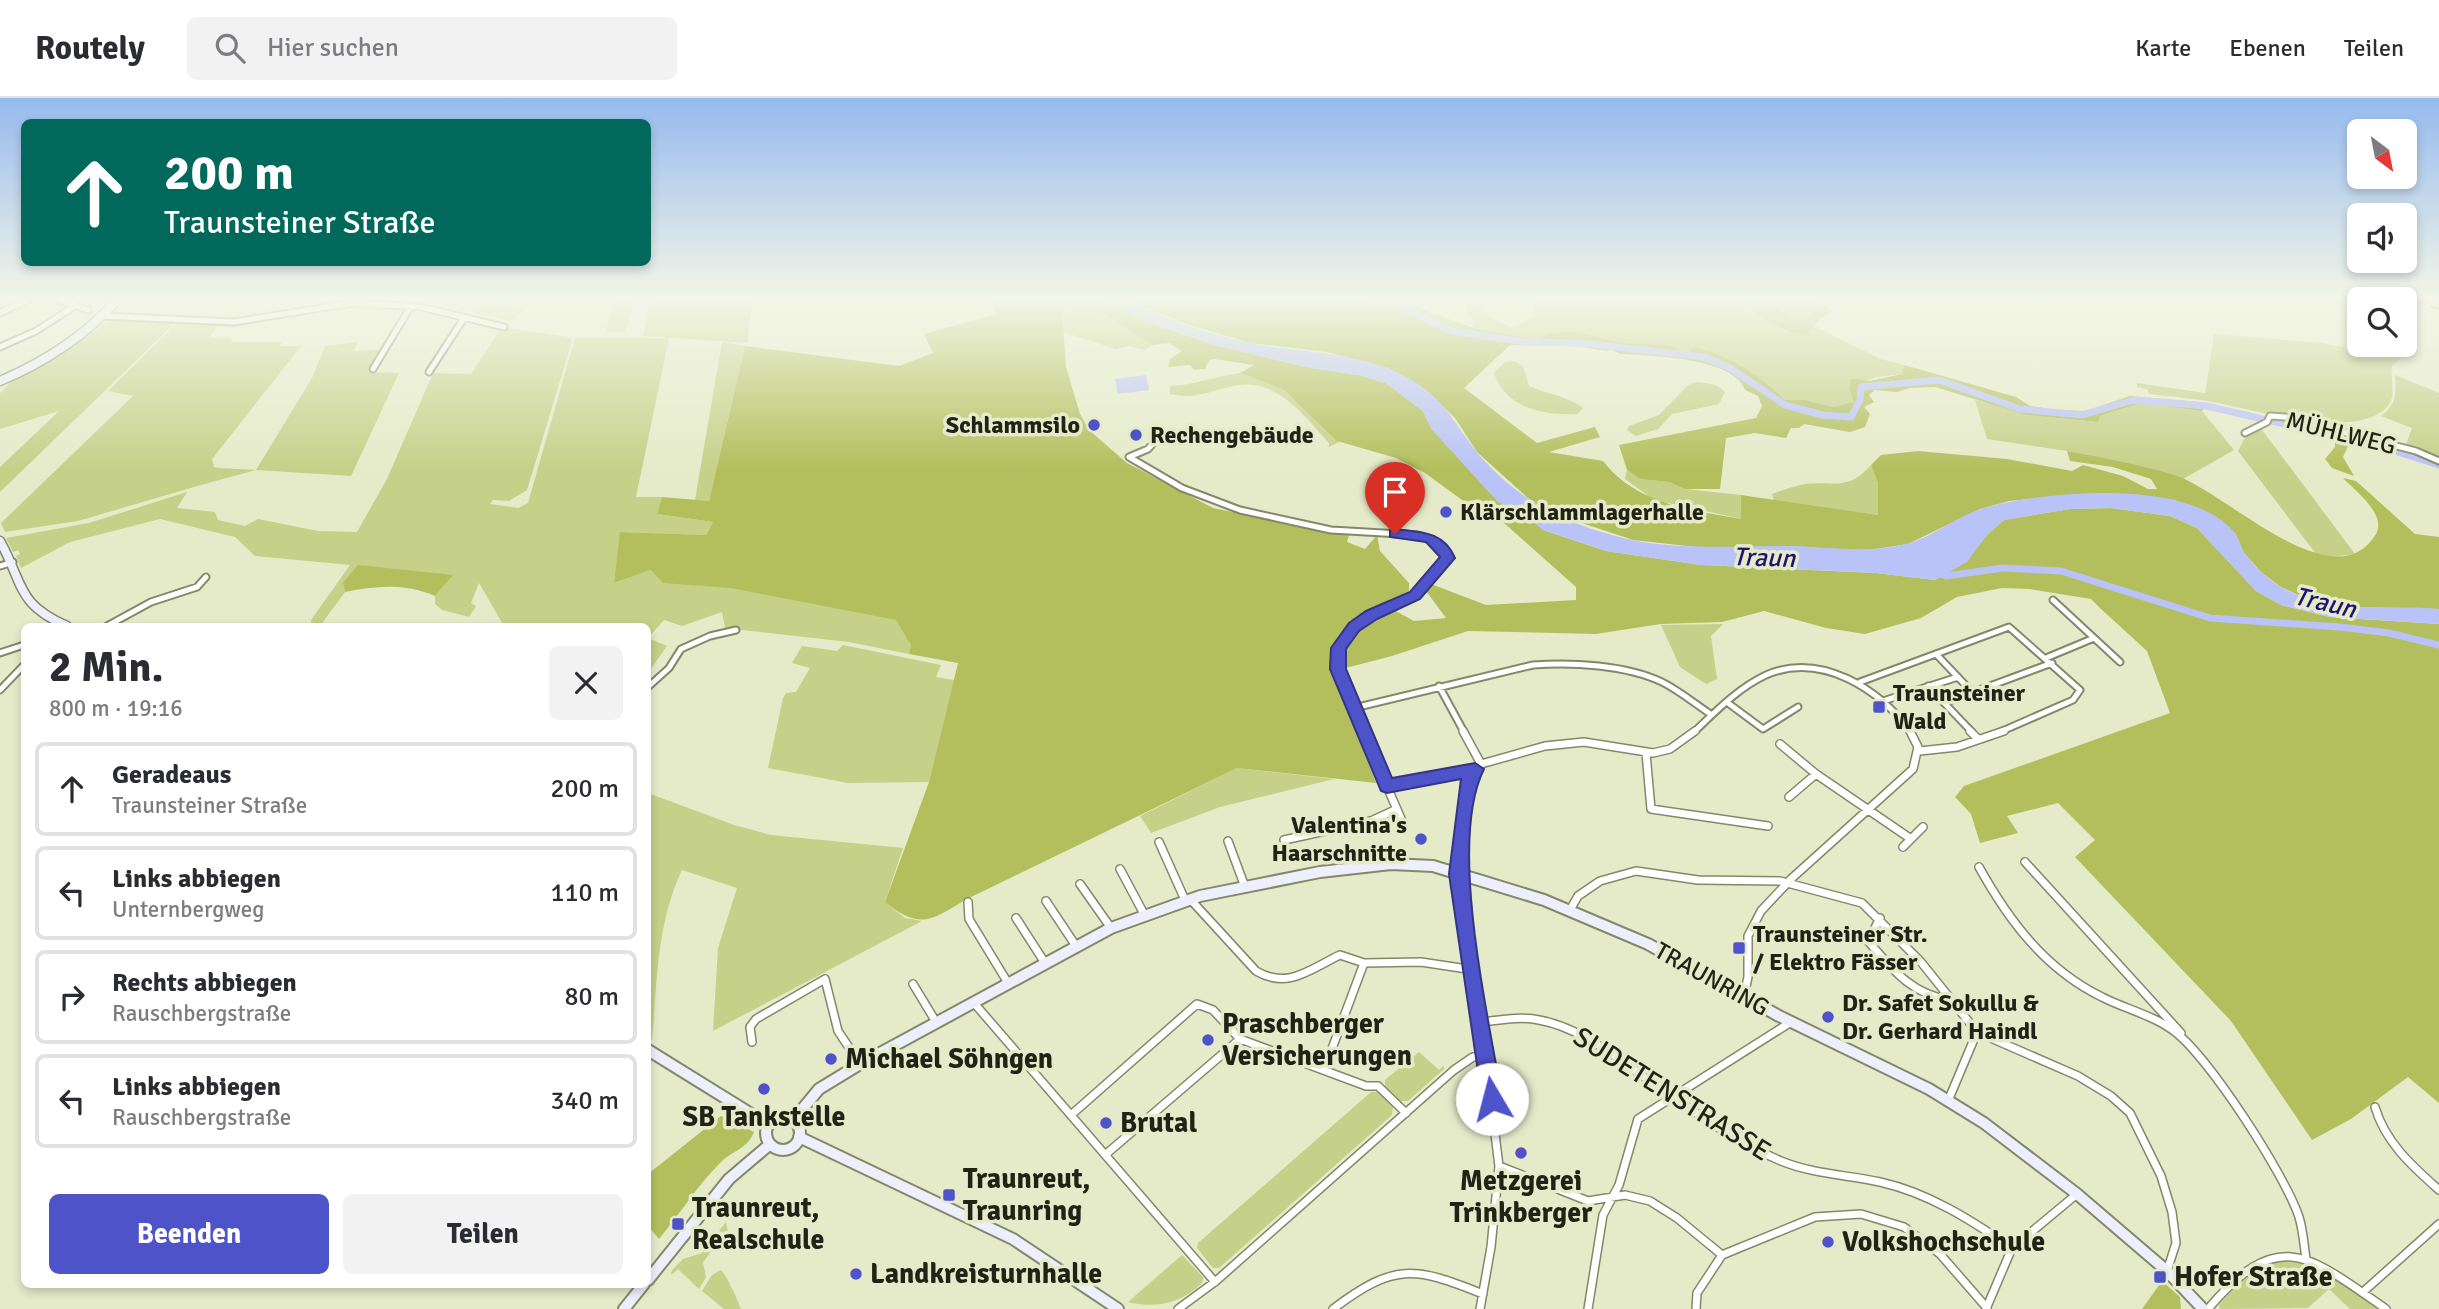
<!DOCTYPE html>
<html lang="de">
<meta charset="utf-8">
<style>
:root{--surface:#fff;--page:#f2f2f3;--text:#2b2b33;--muted:#7c7c81;--line:#e1e1e2;--accent:#4f53ca}
body{margin:0;font-family:Signika,sans-serif;background:var(--page);color:var(--text);height:100vh;display:flex;flex-direction:column;font-size:26px;white-space:nowrap}
*{box-sizing:border-box;margin:0}
p{font-size:23px;color:var(--muted)}
.icon{flex:none;width:38px;height:38px;fill:none;stroke:currentColor;stroke-width:2;stroke-linecap:round;stroke-linejoin:round}
.map{position:relative;flex:1;overflow:hidden}
.sheet{position:absolute;left:21px;top:525px;width:630px;height:665px;display:flex;flex-direction:column;background:var(--surface);border-radius:10px;box-shadow:0 4px 10px #0003}
.sheet>*{flex:none}
.hud{position:absolute;left:21px;top:21px;width:630px;height:147px;border-radius:10px;box-shadow:0 4px 10px #0003;background:#00695c;color:#fff;overflow:hidden}
.needle{width:46px;rotate:148deg}
.tools{position:absolute;left:2347px;top:21px;display:grid;gap:14px}
.tools a{display:grid;place-items:center;width:70px;height:70px;border-radius:10px;background:var(--surface);box-shadow:0 4px 10px #0003;font-size:35px}
.pin{position:absolute;display:grid;place-items:center;width:60px;height:60px;color:#fff;margin:-72px -30px;border-radius:50% 50% 50% 0;rotate:-45deg;box-shadow:0 0 7px #0007}
.pin .icon{rotate:45deg}
.me{position:absolute;width:77px;margin:-38px;rotate:352deg;stroke-linejoin:round;filter:drop-shadow(0 0 5px #0008)}
.turn{display:flex;align-items:center;gap:24px;height:147px;padding:0 28px;font-size:32px}
.turn .icon{width:91px;height:91px;stroke-width:2.5}
.turn b{display:block;font-size:49px;line-height:60px}
.round{display:grid;place-items:center;flex:none;width:74px;height:74px;border-radius:10px;background:var(--page)}
.headline{display:flex;align-items:center;justify-content:space-between;height:119px;padding:0 28px}
h1{font-size:42px;font-weight:700;line-height:52px}
.button{display:flex;gap:14px;margin-top:auto;padding:14px 28px}
.button a{flex:1;height:80px;border-radius:10px;background:var(--accent);color:#fff;font-size:28px;font-weight:700;line-height:80px;text-align:center}
.button a+a{background:var(--page);color:var(--text)}
ul{padding:0;list-style:none}
li{display:flex;align-items:center;gap:21px;height:94px;margin:0 14px 10px;padding:0 14px;border:4px solid var(--line);border-radius:10px}
li div{flex:1}
li b{display:block;font-size:26px}
li em{font-style:normal}
header{display:flex;align-items:center;gap:42px;box-sizing:border-box;height:98px;padding:0 35px;background:var(--surface);border-bottom:2px solid var(--line)}
header strong{font-size:33px}
nav{display:flex;gap:38px;margin-inline-start:auto;font-size:24px}
.search{width:490px;height:63px;background:var(--page);display:flex;align-items:center;gap:18px;box-sizing:border-box;padding:0 24px;border-radius:10px;color:var(--muted);font-size:26px}
.map>svg:first-child{display:block}
.green{fill:#c5d088}
.forest{fill:#b2bf5c;fill-rule:evenodd}
.water{fill:#b9c3f8}
.lines{fill:none;stroke-linecap:round;stroke-linejoin:round}
.canal{stroke:#b9c3f8;stroke-width:7}
.street-far1-casing{stroke:#838869;stroke-width:9}
.street-casing{stroke:#838869;stroke-width:10}
.secondary-far1-casing{stroke:#838869;stroke-width:11}
.secondary-casing{stroke:#838869;stroke-width:14}
.street-far1{stroke:#fff;stroke-width:5}
.street{stroke:#fff;stroke-width:7}
.secondary-far1{stroke:#edeffd;stroke-width:8}
.secondary{stroke:#edeffd;stroke-width:10}
.rail{stroke:#3d3f2f;stroke-width:2;stroke-dasharray:12 6;stroke-linecap:butt}
.route{fill:#4f53ca;stroke:#333683;stroke-width:2}
.poi-dot{fill:#4f53ca;stroke:#e5ebc9;stroke-width:2.5}
.labels{text-anchor:middle;dominant-baseline:central;stroke-width:7;stroke-linejoin:round;paint-order:stroke}
.poi-label{font-size:24px;font-weight:bold;fill:#212316;stroke:#e5ebc9;text-anchor:start}
.street-label{font-size:24px;fill:#212316;stroke:#e5ebc9}
.water-label{font-size:26px;font-style:italic;fill:#1f1376;stroke:#e5ebc9}
.near-poi-label{font-size:28px;font-weight:bold;fill:#212316;stroke:#e5ebc9;text-anchor:start}
.near-street-label{font-size:28px;fill:#212316;stroke:#e5ebc9}
</style>
<header>
<strong>Routely</strong>
<div class="search"><svg class="icon" aria-label="search" viewBox="0 0 24 24"><circle cx="10" cy="10" r="6"/><path d="M15 15l6 6"/></svg>Hier suchen</div>
<nav><a>Karte</a><a>Ebenen</a><a>Teilen</a></nav>
</header>
<div class="map">
<svg width="2439" height="1211" viewBox="0 0 2439 1211">
<rect width="100%" height="100%" fill="#e5ebc9"/>
<path class="green" d="M485 202 525 211 511 223 471 214Z
M614 202H753L747 245 643 238 650 205H633L625 234H606Z
M1464 202H1478C1484 217 1499 225 1514 230L1532 219 1536 202H1730L1753 216 1810 233 1813 228 1881 261 1904 267 1902 276 1876 279 1849 290 1853 305 1834 309 1805 302H1785L1740 267 1680 253 1675 248 1619 244 1571 234 1540 242 1476 231 1472 230 1476 223 1467 215Z
M1764 202H1819L1823 205 1802 223 1792 220Z
M1088 205 1152 247 1144 252 1130 248 1116 251 1063 234 1062 212Z
M123 221 177 223 0 394V369L59 313 0 331V295L12 283 65 254 109 223Z
M180 222 219 225 210 239 232 240 231 244H282L279 248H301L212 361 214 369 219 370 256 372 312 280 325 248 358 244 354 253 383 252 370 274 399 275 351 378 256 372 201 387 78 423 5 434 1 425 133 298 108 293Z
M502 229 569 239 572 243 527 392 509 403 493 402 490 406 518 410 528 405 575 240H669L636 399H662L657 416 713 424 706 437 621 434 614 485 651 472 897 522 911 547 909 556 849 544 725 530 722 514 682 528 664 522 648 540 667 548 648 575V528H504L479 485 471 505 476 508 469 519 442 512 435 506V498L452 477 343 485 345 494 320 528H311V522L350 467 255 458 235 439 160 421 70 444 21 470 16 458 20 456 18 452 13 454 6 440 89 425 187 394 177 410 215 414 218 422 245 428 258 421 318 433 357 434 387 381 433 275 471 276Z
M2214 236 2322 245 2402 260 2392 267C2390 280 2397 299 2387 309 2354 344 2250 310 2208 303 2189 300 2169 298 2149 296L2147 291 2137 289V285L2205 295Z
M722 244 745 248 709 403 695 402Z
M1514 263 1523 268 1529 288C1547 296 1568 298 1583 310L1577 316C1545 318 1505 310 1494 275L1505 264Z
M1240 275 1284 292 1339 344 1329 349V345C1306 320 1279 282 1240 287 1211 291 1201 302 1170 296V288C1195 287 1216 278 1240 275Z
M2395 277 2439 295V361L2405 349 2412 330 2381 318C2397 306 2396 296 2395 277Z
M1695 284C1708 285 1716 285 1725 294L1719 306 1672 316 1658 331 1636 338 1627 332 1629 328 1659 317 1688 287Z
M1975 302 2007 308 2027 317 2097 324 2100 318 2141 305 2202 313 2234 352 2183 381 2067 353 1987 341Z
M2260 329 2355 456 2324 460 2316 456 2238 353 2247 336Z
M1871 367 1878 385 1879 417 1774 403 1772 396C1783 392 1794 388 1805 386 1836 383 1848 393 1871 367Z
M1627 372 1640 381 1669 384 1685 391 1741 397 1742 421 1654 402 1625 381Z
M1723 526 1711 538 1717 581 1706 586 1680 569 1661 527Z
M843 547 941 567 936 579 954 582 929 684 848 685 768 670 783 600 786 595 796 594 810 570 792 565 802 548 837 553Z
M1237 670 1334 681 1220 709 1151 735 1140 718Z
M648 695 734 727 771 737 903 750 885 804 905 820 922 823 713 933 718 850 737 790 682 772C657 824 657 885 652 942L648 939Z
M1419 954 1439 972 1444 967V971L1408 1003H1400L1385 988V982Z
M1371 994H1378L1393 1009 1392 1017 1219 1170H1213L1197 1150 1198 1145Z
M726 1124 728 1134C709 1145 716 1151 703 1164L706 1179 699 1191 678 1171 671 1177 672 1172 683 1161 702 1155Z
M1182 1157 1203 1179 1202 1185C1182 1205 1156 1211 1128 1204Z
M2271 1163C2320 1163 2341 1182 2378 1211H2350L2329 1191 2308 1210 2220 1211 2219 1207C2235 1189 2248 1173 2271 1163Z
M721 1172C727 1178 738 1202 741 1211H724L702 1193 712 1177Z"/>
<path class="forest" d="M993 202H1103L1141 222 1218 248 1311 270 1359 277 1386 285 1423 313 1431 330 1489 394 1536 424 1543 432 1606 453 1701 467 1876 475 1935 482 1966 464 1987 437 2004 422 2070 411 2111 410 2170 418 2197 430 2256 493 2281 507 2330 519 2439 526V1005L2408 979 2351 1021 2312 1042 2231 923 2075 759 2095 742 2058 705 2007 718 2018 735 1980 745 1971 716 1955 699 1964 688 2170 615 2147 553 2101 511 2091 501 2029 491 2002 490 1957 499 1921 520 1865 536 1826 530 1764 513 1722 524 1661 526 1596 536 1468 533 1392 558 1334 573 1376 685 1237 670 967 801C931 822 921 833 885 804L929 684 958 565 909 556 911 547 896 522 731 490 663 485 651 472 614 485 620 434 706 437 713 424 657 416 662 399 709 403 745 248 899 268 933 255 924 236 996 216ZM1088 205 1152 247 1169 245 1182 253 1170 261 1168 269 1190 267 1194 272 1205 271 1209 262 1215 261 1254 267 1240 275 1284 292 1337 343 1396 360 1425 375 1480 415 1494 410 1504 425 1576 489V502L1486 507 1431 486 1426 493 1446 520 1414 523 1392 511 1378 510 1409 493V485L1380 453 1377 437 1365 451 1347 444 1349 437 1213 410 1127 365 1089 332 1080 316 1066 269 1062 212Z
M1128 202H1389L1411 207 1476 231 1540 242C1558 224 1598 241 1620 244 1638 246 1657 246 1675 248L1680 253 1690 254 1692 249C1729 256 1758 277 1785 302H1805L1834 309 1853 304 1849 290 1851 281 1870 283 1902 276 1904 267 2016 299 2030 308 2056 312 2086 313 2130 298 2199 304 2204 310 2202 313 2141 305 2100 318 2098 324 2027 317 1935 289 1910 290 1897 294 1875 292 1869 297 1874 304 1864 309 1870 316 1865 329 1850 334 1804 326 1799 330H1791L1786 340 1755 335 1726 340 1720 391H1685L1669 384 1640 381 1627 372 1619 347 1756 320 1762 308 1758 298 1745 292C1734 259 1651 258 1621 256L1609 251 1607 253 1576 248 1510 247 1464 290 1537 345 1595 329 1600 339 1549 354 1603 363C1636 406 1691 412 1741 421V397L1878 417V385L1871 367 1881 357 1918 353 2007 361 2072 373 2083 367 2123 378 2148 391H2157L2151 381 2113 369 2070 363 2067 353C2104 360 2142 367 2177 378 2227 395 2335 505 2376 436 2387 416 2355 393 2343 380L2356 383 2415 436 2439 439V511L2353 509 2307 501 2281 489 2261 474 2244 455 2235 435 2175 402 2155 400 2081 396 2009 403 1980 411 1908 446 1862 453 1790 448 1705 450 1633 442 1540 411 1477 354 1455 320 1426 292 1388 270 1327 254 1250 245 1186 226Z
M1730 202H1764L1792 220 1802 223 1823 207 1834 213 1821 220 1806 237 1787 233Z
M2335 340 2349 346 2343 359 2354 378 2332 370 2325 361 2335 349Z
M358 467 453 477 435 498C404 485 377 488 345 494L343 485Z
M721 1018 754 1034C747 1051 734 1052 722 1063 699 1085 680 1116 659 1141L648 1128V1076Z
M2162 1183 2180 1199 2181 1211H2142Z"/>
<path class="water" d="M1103 202C1137 202 1155 216 1186 227 1206 234 1228 240 1249 245 1309 257 1373 252 1425 291 1447 308 1459 331 1476 353 1515 402 1571 429 1632 442 1682 452 1734 448 1786 448 1825 448 1863 456 1902 447 1931 441 1953 420 1981 411 2013 400 2077 394 2111 395 2151 396 2207 402 2234 434 2239 440 2240 448 2244 454 2252 467 2268 481 2281 489 2329 518 2387 506 2439 511V526L2330 519 2281 507 2256 493 2197 430 2170 418 2111 410 2070 411 2004 422 1987 437 1967 464 1935 482 1876 475 1701 467 1606 453 1543 432 1521 414 1498 404 1431 330 1423 313 1386 285 1359 277 1311 270 1218 248 1141 222Z
M1146 277 1149 292 1118 296 1115 281Z"/>
<g class="lines">
<path class="canal" d="M1366 202 1399 208 1452 233 1525 244 1580 245 1704 259 1730 270 1785 307 1823 317 1851 319 1860 302 1861 289 1939 282 2020 311 2082 317 2134 302 2207 308 2382 349 2439 367
M1936 474 1946 478 2003 470 2061 473 2210 520 2340 529 2389 535 2439 547"/>
<g class="street-far1-casing">
<path id="street-far1" d="M60 202 88 212
M0 215 28 202
M104 218 234 224 352 205 421 209 504 229
M0 249 36 233 75 208
M373 271 411 208
M429 274 464 220
M2245 335 2267 324 2270 318 2285 319 2416 353 2439 363
M1157 341 1148 351 1129 359 1182 390 1240 412 1331 432 1418 437 1438 446 1446 454V464C1438 473 1429 486 1420 493 1385 519 1361 511 1337 556L1347 595 1364 634
M0 468 13 464
M2053 502 2120 564
M107 528 151 504 197 489 206 479
M0 555 24 547
M1936 556 1972 594
M2046 560 2094 540
M1860 584 2009 529 2080 592 2073 602 2000 634
M1439 588 1464 634
M1928 588 1972 634
M648 589 669 570 681 551 710 538 736 532
M0 592 24 567
M1883 603 1958 579
M1728 605 1763 631 1798 609
M1944 605 2052 565
M1354 610 1533 567C1572 564 1626 567 1662 584 1680 593 1695 606 1712 617
M1694 634C1715 614 1738 590 1766 577 1821 553 1879 591 1911 634"/>
</g>
<g class="street-casing">
<path id="street" d="M1363 633 1402 723
M1463 633 1481 666
M1970 633 1978 641
M1780 646 1816 676 1911 741
M1920 653 1957 649 2004 633
M1646 655 1651 711 1768 728
M1387 688 1474 672
M1789 699 1816 676
M1284 742 1371 723 1397 711
M1228 743 1245 789
M1159 744 1185 802
M1903 749 1923 729
M2025 764 2181 935
M1979 769C2009 823 2045 871 2102 899 2125 911 2153 917 2174 933 2209 959 2285 1077 2299 1119 2303 1132 2304 1147 2306 1161
M1120 771 1144 816
M1080 786 1111 830
M1190 801 1256 873C1288 892 1310 871 1340 857L1364 865
M1046 803 1076 848
M968 804 969 821 1008 885
M1570 812 1578 798 1600 783 1636 773 1698 782 1780 783 1862 805 1921 864 1977 934 2078 978 2111 998 2130 1015 2161 1078 2172 1114 2176 1145 2167 1173
M1016 820 1045 865
M1880 820 1868 843C1892 871 1912 897 1950 902
M913 886 936 924
M1744 898 1748 879V838L1761 813 1791 781 1913 671 1918 649 1910 633
M974 905 1215 1184
M1481 924C1500 922 1520 918 1539 922 1578 929 1610 955 1641 977 1686 1008 1731 1042 1781 1063 1813 1076 1847 1077 1880 1084 1929 1095 1971 1122 2012 1150
M752 944 750 929 756 921 825 881 838 933 860 966
M1324 972 1364 865 1421 864 1474 872
M1948 1003 1977 934
M2375 1009C2385 1044 2412 1068 2439 1092
M1071 1017 1197 906 1213 912 1240 941
M1105 1057 1240 941 1366 988H1378L1406 1015
M1499 1068 1588 1103 1625 1097 1650 1103 1677 1120 1722 1157
M2363 1194 2439 1126
M1178 1211 1216 1183 1454 972 1473 959 1486 958
M1333 1211C1394 1165 1414 1168 1483 1196
M1480 1211 1491 1149 1499 1068 1472 851 1458 776 1467 686 1471 676 1481 666 1545 648 1584 644 1653 655 1670 651 1695 633
M1588 1211 1603 1117 1619 1087 1638 1021 1791 924
M1696 1211 1697 1195 1722 1157 1815 1119 1861 1116 1904 1129 1940 1156 1987 1210
M1986 1211 2012 1150 2077 1096
M2208 1211C2279 1127 2308 1157 2386 1211"/>
</g>
<g class="secondary-far1-casing">
<path id="secondary-far1" d="M0 283C45 264 84 239 117 202
M0 443C24 486 16 506 67 528"/>
</g>
<g class="secondary-casing">
<path id="secondary" d="M648 952 769 1027
M766 1035a17 17 0 1 1 34 0a17 17 0 1 1-34 0Z
M795 1020 819 991 860 966 1111 830 1200 798 1320 774 1391 766 1433 768 1544 802 1648 846 1779 918 1929 991 1984 1025 2077 1096 2167 1173 2203 1211
M799 1039 1013 1141 1118 1211
M648 1182 729 1081 769 1047
M624 1211 644 1186"/>
</g>
<use href="#street-far1" class="street-far1"/>
<use href="#street" class="street"/>
<use href="#secondary-far1" class="secondary-far1"/>
<use href="#secondary" class="secondary"/>
<path class="rail" d="M2414 202 2439 211"/>
</g>
<linearGradient id="sky" x2="0" y2="1"><stop stop-color="#95baee"/><stop offset="0.54" stop-color="#f3f6e7"/><stop offset="1" stop-color="#f3f6e7" stop-opacity="0"/></linearGradient>
<rect width="2439" height="372" fill="url(#sky)"/>
<path class="route" d="M1395 431C1420 434 1444 433 1455 460L1420 501 1377 521 1359 533 1346 551V571L1392 680 1475 665 1484 671C1447 744 1489 919 1502 1001L1499 1008 1492 1010 1485 1008 1482 1001 1449 776 1461 681 1387 695 1381 693 1330 571 1331 550 1349 525 1366 513 1410 494 1440 459 1426 444 1390 439V432Z"/>
<g class="poi-dot">
<circle cx="1094" cy="327" r="7"/>
<circle cx="1136" cy="337" r="7"/>
<circle cx="1446" cy="414" r="7"/>
<rect x="1872" y="602" width="14" height="14" rx="3.5"/>
<circle cx="1421" cy="741" r="7"/>
<rect x="1732" y="843" width="14" height="14" rx="3.5"/>
<circle cx="1828" cy="919" r="7"/>
<circle cx="1208" cy="942" r="7"/>
<circle cx="831" cy="961" r="7"/>
<circle cx="764" cy="991" r="7"/>
<circle cx="1106" cy="1025" r="7"/>
<circle cx="1521" cy="1055" r="7"/>
<rect x="942" y="1090" width="14" height="14" rx="3.5"/>
<rect x="671" y="1119" width="14" height="14" rx="3.5"/>
<circle cx="1828" cy="1144" r="7"/>
<circle cx="856" cy="1176" r="7"/>
<rect x="2153" y="1172" width="14" height="14" rx="3.5"/>
</g>
<g class="labels">
<g class="poi-label">
<text x="1080" y="327" text-anchor="end">Schlammsilo</text>
<text x="1150" y="337">Rechengebäude</text>
<text x="1460" y="414">Klärschlammlagerhalle</text>
<text x="1893" y="595">Traunsteiner<tspan x="1893" dy="28">Wald</tspan></text>
<text x="1407" y="727" text-anchor="end">Valentina's<tspan x="1407" dy="28">Haarschnitte</tspan></text>
<text x="1753" y="836">Traunsteiner Str.<tspan x="1753" dy="28">/ Elektro Fässer</tspan></text>
<text x="1842" y="905">Dr. Safet Sokullu &amp;<tspan x="1842" dy="28">Dr. Gerhard Haindl</tspan></text>
</g>
<g class="street-label">
<text transform="translate(2341 335) rotate(14)">MÜHLWEG</text>
<text transform="translate(1712 881) rotate(29)">TRAUNRING</text>
</g>
<g class="water-label">
<text transform="translate(1764 460) rotate(2)">Traun</text>
<text transform="translate(2325 505) rotate(13)">Traun</text>
</g>
<g class="near-poi-label">
<text x="1222" y="926">Praschberger<tspan x="1222" dy="32">Versicherungen</tspan></text>
<text x="845" y="961">Michael Söhngen</text>
<text x="764" y="1019" text-anchor="middle">SB Tankstelle</text>
<text x="1120" y="1025">Brutal</text>
<text x="963" y="1081">Traunreut,<tspan x="963" dy="32">Traunring</tspan></text>
<text x="1521" y="1083" text-anchor="middle">Metzgerei<tspan x="1521" dy="32">Trinkberger</tspan></text>
<text x="692" y="1110">Traunreut,<tspan x="692" dy="32">Realschule</tspan></text>
<text x="1842" y="1144">Volkshochschule</text>
<text x="870" y="1176">Landkreisturnhalle</text>
<text x="2174" y="1179">Hofer Straße</text>
</g>
<g class="near-street-label">
<text transform="translate(1672 996) rotate(32)">SUDETENSTRASSE</text>
</g>
</g>
</svg>
<div class="tools">
<a><svg class="needle" viewBox="-14 -14 28 28"><path d="M0-13l5 13h-10z" fill="#e53935"/><path d="M0 13l5-13h-10z" fill="#7c7c81"/></svg></a>
<a><svg class="icon" aria-label="sound" viewBox="0 0 24 24"><path d="M4 9h4l5-4v14l-5-4H4zM17 9q2 3 0 6"/></svg></a>
<a><svg class="icon" aria-label="search" viewBox="0 0 24 24"><circle cx="10" cy="10" r="6"/><path d="M15 15l6 6"/></svg></a>
</div>
<div class="pin" style="left:1395px;top:436px;background:#d93025"><svg class="icon" aria-label="arrive" viewBox="0 0 24 24"><path d="M6 21V4h12l-3 4 3 4H6"/></svg></div>
<svg class="me" style="left:1492px;top:1001px" viewBox="-20 -20 40 40"><circle r="19" fill="#fff"/><path d="M0-13L10 11 0 6-10 11z" fill="#4f53ca"/></svg>
<div class="hud">
<div class="turn"><svg class="icon" aria-label="ahead" viewBox="0 0 24 24"><path d="M12 20V5M6 11l6-6 6 6"/></svg><div><b>200 m</b>Traunsteiner Straße</div></div>
</div>
<section class="sheet">
<div class="headline"><div><h1>2 Min.</h1><p>800 m · 19:16</p></div><a class="round"><svg class="icon" aria-label="close" viewBox="0 0 24 24"><path d="M6 6l12 12M18 6L6 18"/></svg></a></div>
<ul>
<li><svg class="icon" aria-label="ahead" viewBox="0 0 24 24"><path d="M12 20V5M6 11l6-6 6 6"/></svg><div><b>Geradeaus</b><p>Traunsteiner Straße</p></div><em>200 m</em></li>
<li><svg class="icon" aria-label="left" viewBox="0 0 24 24"><path d="M17 20v-9H6M10 6l-5 5 5 5"/></svg><div><b>Links abbiegen</b><p>Unternbergweg</p></div><em>110 m</em></li>
<li><svg class="icon" aria-label="right" viewBox="0 0 24 24"><path d="M7 20v-9h11M14 6l5 5-5 5"/></svg><div><b>Rechts abbiegen</b><p>Rauschbergstraße</p></div><em>80 m</em></li>
<li><svg class="icon" aria-label="left" viewBox="0 0 24 24"><path d="M17 20v-9H6M10 6l-5 5 5 5"/></svg><div><b>Links abbiegen</b><p>Rauschbergstraße</p></div><em>340 m</em></li>
</ul>
<div class="button"><a>Beenden</a><a>Teilen</a></div>
</section>
</div>
